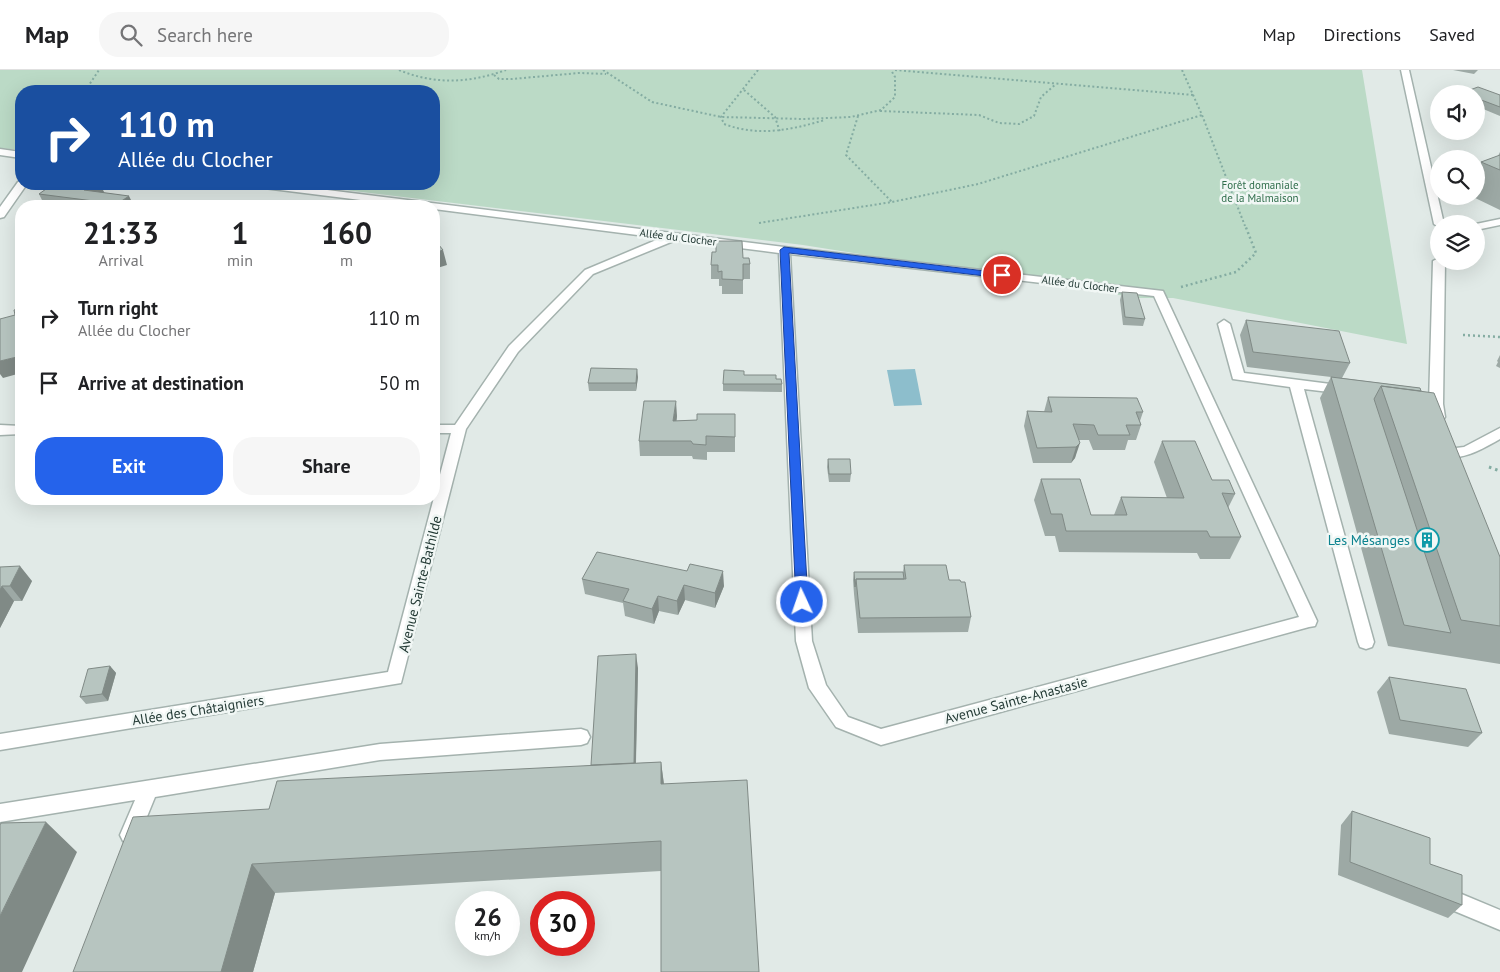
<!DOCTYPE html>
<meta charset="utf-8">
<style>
:root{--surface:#fff;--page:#f6f6f6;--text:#202124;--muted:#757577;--line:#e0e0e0;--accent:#2563eb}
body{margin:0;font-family:"PT Sans",sans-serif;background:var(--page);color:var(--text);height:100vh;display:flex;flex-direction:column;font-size:19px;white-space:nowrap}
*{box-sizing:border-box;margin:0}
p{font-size:16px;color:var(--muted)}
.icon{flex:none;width:28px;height:28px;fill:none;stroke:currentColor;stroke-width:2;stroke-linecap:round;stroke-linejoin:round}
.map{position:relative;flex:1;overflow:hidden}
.panel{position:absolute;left:15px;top:130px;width:425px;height:305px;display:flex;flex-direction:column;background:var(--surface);border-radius:20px;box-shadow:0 5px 20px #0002}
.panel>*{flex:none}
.guide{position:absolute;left:15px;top:15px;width:425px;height:105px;border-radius:20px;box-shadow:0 5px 20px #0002;background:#1a4fa0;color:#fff;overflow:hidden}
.tools{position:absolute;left:1430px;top:15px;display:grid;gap:10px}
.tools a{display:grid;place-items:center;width:55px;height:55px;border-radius:50%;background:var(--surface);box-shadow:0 5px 20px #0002;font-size:25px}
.speed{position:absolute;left:455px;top:821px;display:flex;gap:10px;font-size:25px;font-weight:700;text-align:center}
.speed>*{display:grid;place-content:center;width:65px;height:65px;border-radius:50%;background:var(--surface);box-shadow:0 5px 20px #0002;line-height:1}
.speed small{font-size:12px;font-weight:400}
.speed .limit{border:8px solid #d22;background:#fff;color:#111}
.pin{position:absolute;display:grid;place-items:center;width:42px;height:42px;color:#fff;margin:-21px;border:2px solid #fff;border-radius:50%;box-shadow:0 1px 5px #0007}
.me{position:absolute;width:55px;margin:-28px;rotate:357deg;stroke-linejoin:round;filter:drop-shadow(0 0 4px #0008)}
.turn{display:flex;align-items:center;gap:18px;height:105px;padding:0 20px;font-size:22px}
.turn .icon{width:65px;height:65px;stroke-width:2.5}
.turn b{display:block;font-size:35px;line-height:42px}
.eta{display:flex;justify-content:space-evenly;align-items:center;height:85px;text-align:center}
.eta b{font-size:30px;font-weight:700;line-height:35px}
.button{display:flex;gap:10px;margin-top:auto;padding:10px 20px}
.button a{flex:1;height:58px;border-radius:20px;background:var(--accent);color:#fff;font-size:20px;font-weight:700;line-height:58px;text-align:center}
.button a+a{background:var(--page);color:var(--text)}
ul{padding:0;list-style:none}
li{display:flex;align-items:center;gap:15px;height:65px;padding:0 20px}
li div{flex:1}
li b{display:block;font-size:19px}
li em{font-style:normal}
header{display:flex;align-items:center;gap:30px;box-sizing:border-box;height:70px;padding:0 25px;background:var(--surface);border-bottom:1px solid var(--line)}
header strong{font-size:24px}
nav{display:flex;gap:28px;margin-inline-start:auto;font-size:18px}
.search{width:350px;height:45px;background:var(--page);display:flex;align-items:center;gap:12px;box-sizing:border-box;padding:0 18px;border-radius:20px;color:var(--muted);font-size:19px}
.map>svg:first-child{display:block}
.green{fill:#bbdac6}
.water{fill:#8dbecc}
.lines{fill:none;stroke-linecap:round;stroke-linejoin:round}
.minor-casing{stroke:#a4b2ae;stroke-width:3}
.path-far2{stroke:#84aca2;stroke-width:2;stroke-dasharray:2 2.5;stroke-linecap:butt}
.path-far1{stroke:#84aca2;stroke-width:2.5;stroke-dasharray:2 3;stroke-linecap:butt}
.path{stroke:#84aca2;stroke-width:3;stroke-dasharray:2.5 4;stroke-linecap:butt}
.minor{fill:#fff;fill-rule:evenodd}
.wall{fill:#9da9a5}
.shaded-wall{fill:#808a86}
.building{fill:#b7c5c0;stroke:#808a86}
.route{fill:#2563eb;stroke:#184099}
.labels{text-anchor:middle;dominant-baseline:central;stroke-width:5;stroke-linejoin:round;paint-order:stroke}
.far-park-label{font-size:11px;fill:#306e4c;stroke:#f1f7f5}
.far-street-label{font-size:11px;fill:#233a35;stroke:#f1f7f5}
.culture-label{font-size:14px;fill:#0d838f;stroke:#f1f7f5;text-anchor:end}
.street-label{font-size:14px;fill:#233a35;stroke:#f1f7f5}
</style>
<header>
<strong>Map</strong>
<div class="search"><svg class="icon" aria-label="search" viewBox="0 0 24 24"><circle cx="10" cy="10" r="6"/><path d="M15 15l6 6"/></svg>Search here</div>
<nav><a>Map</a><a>Directions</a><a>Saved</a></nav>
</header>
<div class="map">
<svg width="1500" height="902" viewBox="0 0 1500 902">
<rect width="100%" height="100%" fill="#e1eae7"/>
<path class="green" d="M0 0H1362L1407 274 1173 228H1138L803 175 295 114H434V21H21V80L0 78Z"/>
<path class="water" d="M915 299 922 335 894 336 887 300Z"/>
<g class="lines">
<g class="minor-casing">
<path id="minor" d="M1401 0H1409L1444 154H1439V157L1434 154Z
M0 79 21 82V88L0 85Z
M21 111V114H27L4 147 0 148V137L18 112Z
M251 114H279L784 177 1163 221 1317 551 1315 556 1309 557 881 675 836 657 809 618 796 571 779 183 676 170 593 204 518 282 466 359 401 613 0 680V664L388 602 451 363H434V355H455L509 276 585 200 661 168 434 139V136H409L256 117ZM790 184 1154 226 1299 547 881 659 848 647 826 615 812 571Z
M1500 149V155L1476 160V154Z
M1439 188V191H1445L1443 334 1445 347 1443 350H1433L1429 334 1433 191Z
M1224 250 1230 254 1244 303 1346 316 1353 320 1346 324 1304 319 1374 572 1372 577 1366 579 1360 577 1358 572 1290 317 1233 309 1218 254Z
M0 355 21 356V364L0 365Z
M1500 358V369C1482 379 1462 392 1440 386L1438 383 1440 380 1464 377Z
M581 659 587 661 590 667 587 673 581 675 380 690 155 727 137 771 130 774 123 771 120 765 135 730 0 752V734L380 674Z
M1459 823 1500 840V860L1452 840 1449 833 1452 826Z"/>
</g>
<path class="path-far2" d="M399 0C435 15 470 13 506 0
M603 0 652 32 721 47 804 49 851 47 881 40 895 27V7L891 0
M758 0 721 47 724 54C759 67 790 60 825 50
M895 0 1193 25
M1182 0 1202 45 1245 156
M494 5 499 9H512L579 3 606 4
M744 20 775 47 780 62
M85 21 99 0
M880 41 979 45 999 53 1019 54 1034 46 1041 27 1056 14
M858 46 846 85 892 132
M759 153 892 132 978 114 1202 45"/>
<path class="path-far1" d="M1181 217 1236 202 1256 183 1245 155
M1463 265 1500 267"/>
<path class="path" d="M1489 397 1500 401"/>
<use href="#minor" class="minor"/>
</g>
<path class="wall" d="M1453 0H1478L1474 4Z
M1452 18 1500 25V46L1476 36V24H1449Z
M1500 82V140L1471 126H1476V101L1481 92 1498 86Z
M53 114H100L104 123 134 136H45L39 124Z
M743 188 750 194V209H743V224H722V216H719V209H711V195Z
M1122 222 1145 249 1143 256 1123 255 1120 230Z
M1246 250 1350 293 1342 308 1420 318 1500 487V594L1388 576 1320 328 1331 307 1247 297 1240 265Z
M1500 285V298L1496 296 1498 292 1497 291Z
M744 305 782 314V322L723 321V314Z
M638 307 636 321H589L588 313Z
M1048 327 1143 342 1140 351 1141 355 1136 370H1128L1125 380H1093L1089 370H1078L1075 388 1071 393H1033L1024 356 1027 341 1044 342Z
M735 344V382H707V390L693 389 692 386H640L639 371 677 346 676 351 697 350Z
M1162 371 1212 410 1235 424 1228 438 1241 467 1230 489H1200L1197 483 1059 482 1055 466H1045L1034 430 1041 409 1091 445H1114L1121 427 1167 428 1154 392Z
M828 389 851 404 850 412H829L827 397Z
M904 495 949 510 961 512 971 547 968 562 858 563 854 524 853 510 854 502H903Z
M0 497 32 511 22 531H14L0 558Z
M582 509 724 516 715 538 685 530 678 545 659 541 654 554 625 546 623 533 585 524Z
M110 596 116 603 108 631 86 634 80 627Z
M638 598 636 693 661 692 664 714 661 801 275 823 253 902H73L269 739 591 695Z
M1389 607 1482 663 1468 677 1389 664 1377 622Z
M1352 741 1430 794 1462 835 1448 848 1338 805 1341 755Z"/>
<path class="shaded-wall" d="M93 114H100L105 124 84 120Z
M129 126 134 136H118L117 134Z
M443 180 447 195 434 199V183Z
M21 251V264L19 260 18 252Z
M434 282 437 295 434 296Z
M21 286V303L3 308 0 304V291Z
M637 299 638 307 636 321V313Z
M676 331 677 346 675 366 673 351Z
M1080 373 1075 388 1071 393 1076 377Z
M20 496 32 511 22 531 10 516Z
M723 501 724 516 715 538V523Z
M684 515 685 530 678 545 677 531Z
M2 516 14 531 0 558V520Z
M658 526 659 541 654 554 652 539Z
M636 584 638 598 635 725 633 711Z
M110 596 116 603 108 631 102 624Z
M661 692 665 723 661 714Z
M46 752 77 782 22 902H0V846Z
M252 794 275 823 253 902H221Z"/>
<path class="building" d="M1457 17 1467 21 1478 17 1500 25V37L1476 28V24H1465L1452 18Z
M1500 85V100L1481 92Z
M53 114H93L84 120 129 126 117 134 39 124Z
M434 169 443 180 434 183Z
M716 171H742L743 188H749L750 194H743V210L722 209V201L718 202V195H711L712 182H716Z
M1122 222 1137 223 1145 249 1125 247Z
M21 238V251L18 252 19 260H21V286L0 291V249L15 245 14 240Z
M1246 250 1339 261 1350 293 1253 282Z
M591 298 637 299 636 313H588Z
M724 300 744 301V305H776V309H781L782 314H723Z
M1331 307 1420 318 1421 321 1381 316 1374 329 1451 563 1404 555Z
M1381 316 1434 323 1500 487V556L1461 550Z
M1048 327 1137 328 1143 342H1136L1141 355H1126L1130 365H1098L1094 355 1073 354 1080 373 1076 377 1037 378 1027 341 1052 342Z
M644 331H676L673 351 697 350V344H735V367L706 366V375L693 374 691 371H639Z
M1162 371H1195L1212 410H1229L1235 424 1222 423 1241 467H1210L1207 461H1066L1062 444H1051L1041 409H1080L1091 445H1127L1121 427 1184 428Z
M828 389H850L851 404H829Z
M597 482 687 501 690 494 723 501 715 523 684 515 677 531 658 526 652 539 623 531 629 519 582 509Z
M904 495H946L949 510H960L961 512H965L971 547 860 548 856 509H906Z
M20 496 10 516H2L0 520V497Z
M854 502H903L904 509H856L855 517Z
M636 584 634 693 591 695 598 586Z
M110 596 102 624 80 627 88 599Z
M1389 607 1466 619 1482 663 1400 650Z
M661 692V714L747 710 759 902H661V771L252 794 221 902H73L133 747 269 739 277 711Z
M1352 741 1430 768V794L1462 805V835L1350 792Z
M46 752 0 846V755L1 753Z"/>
<path class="route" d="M784 177 1002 203 1006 205 1002 208 789 183 808 532 806 535H798L796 532 780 180Z"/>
<defs>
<g id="building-ring" transform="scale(1.25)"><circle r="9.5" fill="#f1f7f5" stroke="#0f9aa8" stroke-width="1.5"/><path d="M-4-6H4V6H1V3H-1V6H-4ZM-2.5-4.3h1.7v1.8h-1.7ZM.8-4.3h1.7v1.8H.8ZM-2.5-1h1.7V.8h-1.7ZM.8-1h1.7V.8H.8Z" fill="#0f9aa8"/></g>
</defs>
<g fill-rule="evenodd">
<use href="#building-ring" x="1427" y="470"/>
</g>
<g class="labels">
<g class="far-park-label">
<text x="1260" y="115">Forêt domaniale<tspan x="1260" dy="13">de la Malmaison</tspan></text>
</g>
<g class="far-street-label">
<text transform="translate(678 167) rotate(7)">Allée du Clocher</text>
<text transform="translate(1080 214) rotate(7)">Allée du Clocher</text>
</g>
<g class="culture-label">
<text x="1410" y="470">Les Mésanges</text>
</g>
<g class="street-label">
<text transform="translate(420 514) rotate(-76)">Avenue Sainte-Bathilde</text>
<text transform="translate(1016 630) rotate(-15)">Avenue Sainte-Anastasie</text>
<text transform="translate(198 640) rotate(-9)">Allée des Châtaigniers</text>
</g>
</g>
</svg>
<div class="tools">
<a><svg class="icon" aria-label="sound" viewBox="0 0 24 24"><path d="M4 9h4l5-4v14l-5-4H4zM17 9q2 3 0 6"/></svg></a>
<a><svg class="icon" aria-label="search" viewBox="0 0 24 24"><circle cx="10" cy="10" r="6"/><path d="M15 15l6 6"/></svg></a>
<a><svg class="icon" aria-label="layers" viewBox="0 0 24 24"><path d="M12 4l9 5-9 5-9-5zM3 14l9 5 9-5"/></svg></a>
</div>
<div class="speed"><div>26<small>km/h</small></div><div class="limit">30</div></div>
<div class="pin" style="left:1002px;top:205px;background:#d93025"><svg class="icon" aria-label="arrive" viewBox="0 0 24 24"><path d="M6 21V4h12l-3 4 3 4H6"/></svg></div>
<svg class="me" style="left:802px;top:532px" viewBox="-20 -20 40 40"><circle r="17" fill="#2563eb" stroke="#fff" stroke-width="3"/><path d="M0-11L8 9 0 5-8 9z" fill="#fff"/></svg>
<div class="guide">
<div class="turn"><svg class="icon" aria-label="right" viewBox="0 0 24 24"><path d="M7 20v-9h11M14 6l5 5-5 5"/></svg><div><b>110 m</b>Allée du Clocher</div></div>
</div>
<section class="panel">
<div class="eta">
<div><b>21:33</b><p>Arrival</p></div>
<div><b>1</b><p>min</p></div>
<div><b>160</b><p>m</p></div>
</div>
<ul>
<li><svg class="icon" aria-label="right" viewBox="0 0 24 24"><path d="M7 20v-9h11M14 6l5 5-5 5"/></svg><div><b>Turn right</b><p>Allée du Clocher</p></div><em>110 m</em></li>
<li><svg class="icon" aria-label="arrive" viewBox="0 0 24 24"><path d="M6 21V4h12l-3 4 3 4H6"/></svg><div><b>Arrive at destination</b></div><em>50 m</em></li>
</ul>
<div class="button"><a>Exit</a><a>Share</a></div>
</section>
</div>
